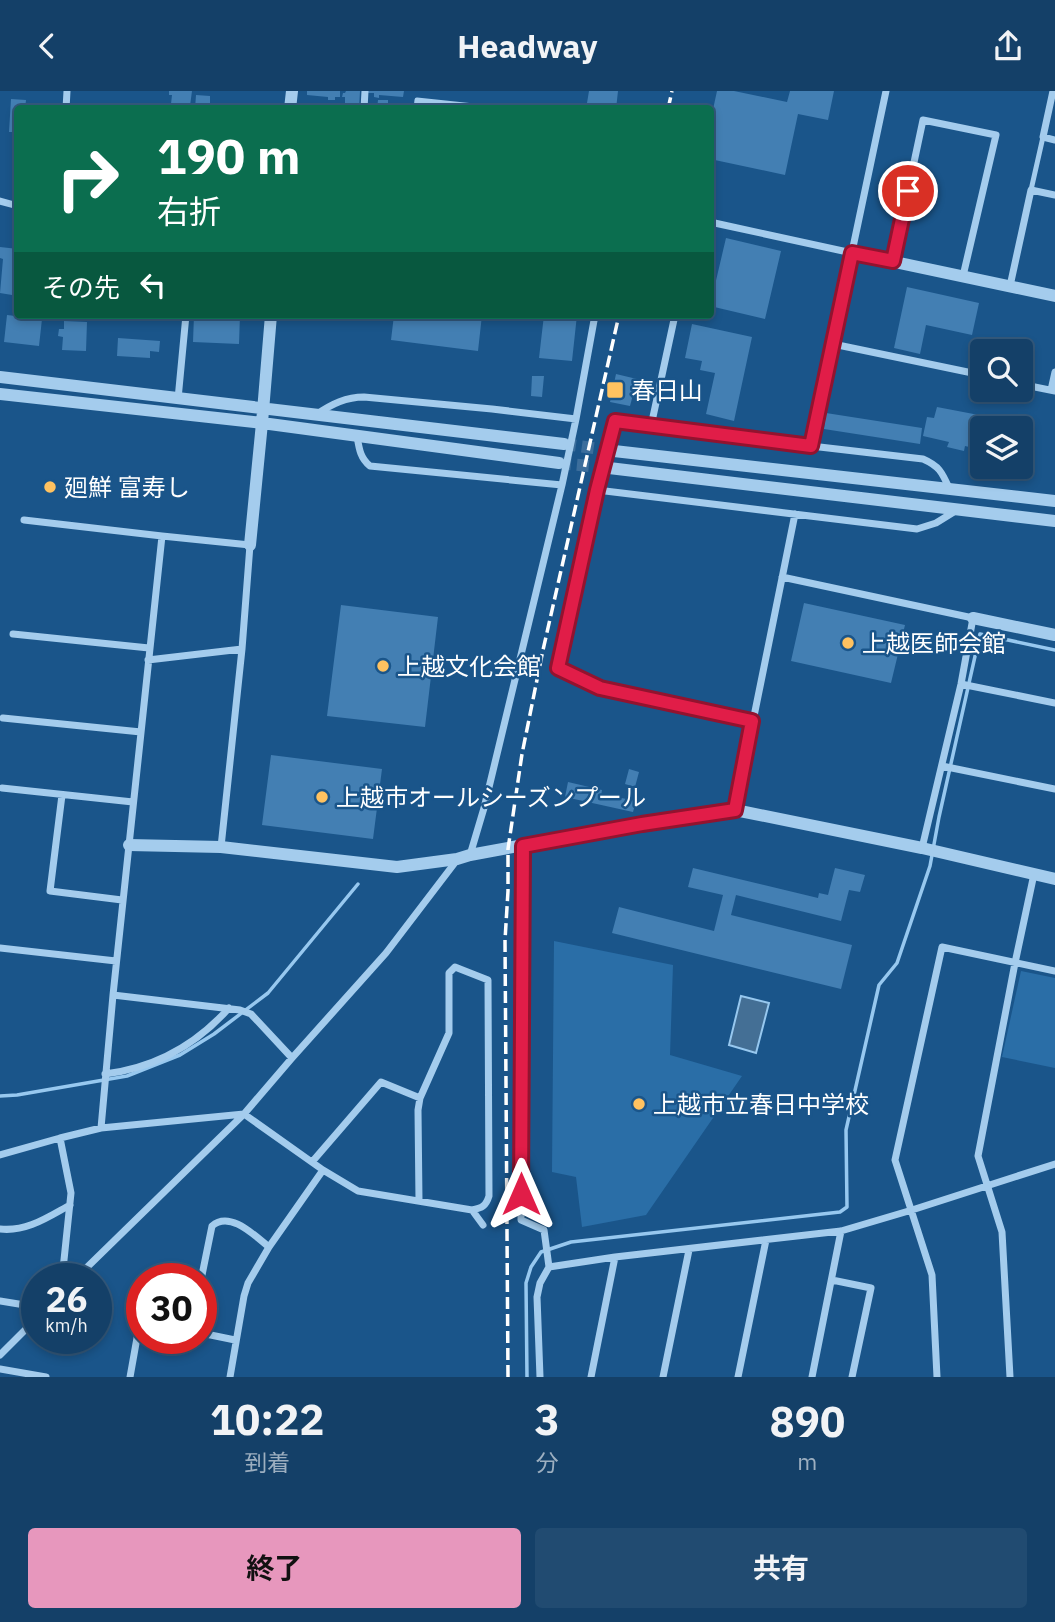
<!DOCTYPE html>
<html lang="ja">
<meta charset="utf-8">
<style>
:root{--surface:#144068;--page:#214b71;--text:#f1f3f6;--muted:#9dafc0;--line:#33597c;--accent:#e797bd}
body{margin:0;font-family:"IBM Plex Sans","Noto Sans JP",sans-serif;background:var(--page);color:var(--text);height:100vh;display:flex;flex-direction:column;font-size:26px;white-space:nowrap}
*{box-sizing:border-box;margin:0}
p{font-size:23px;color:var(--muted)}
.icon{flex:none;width:38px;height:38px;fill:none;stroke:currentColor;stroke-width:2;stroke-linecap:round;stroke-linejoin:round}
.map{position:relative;height:1286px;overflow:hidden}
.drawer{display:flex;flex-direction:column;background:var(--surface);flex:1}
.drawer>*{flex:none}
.hud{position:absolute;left:14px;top:14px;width:700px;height:214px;border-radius:7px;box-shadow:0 4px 10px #0003,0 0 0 2px var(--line);background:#0b6e4f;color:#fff;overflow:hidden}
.buttons{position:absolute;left:970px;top:248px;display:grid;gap:14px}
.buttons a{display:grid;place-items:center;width:63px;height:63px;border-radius:7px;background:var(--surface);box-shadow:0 4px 10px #0003,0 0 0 2px var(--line);font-size:35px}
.speed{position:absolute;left:21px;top:1172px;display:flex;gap:14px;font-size:35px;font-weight:700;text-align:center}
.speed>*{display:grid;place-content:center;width:91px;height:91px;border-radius:50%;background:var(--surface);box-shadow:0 4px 10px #0003,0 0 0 2px var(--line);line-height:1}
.speed small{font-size:18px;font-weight:400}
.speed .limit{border:10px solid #d22;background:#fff;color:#111}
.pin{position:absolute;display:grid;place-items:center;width:60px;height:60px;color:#fff;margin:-30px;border:4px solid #fff;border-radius:50%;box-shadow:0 2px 7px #0007}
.me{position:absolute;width:77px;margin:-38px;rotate:0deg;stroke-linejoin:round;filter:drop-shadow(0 0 5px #0008)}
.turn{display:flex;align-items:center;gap:24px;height:147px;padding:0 28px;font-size:32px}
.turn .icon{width:91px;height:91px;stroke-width:2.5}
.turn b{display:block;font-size:49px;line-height:60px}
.then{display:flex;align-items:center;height:66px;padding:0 28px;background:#0003;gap:14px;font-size:26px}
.eta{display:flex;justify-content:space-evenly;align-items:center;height:119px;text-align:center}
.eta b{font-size:42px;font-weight:700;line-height:49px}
.primary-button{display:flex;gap:14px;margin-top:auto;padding:14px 28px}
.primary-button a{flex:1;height:80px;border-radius:7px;background:var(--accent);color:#111;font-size:28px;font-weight:700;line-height:80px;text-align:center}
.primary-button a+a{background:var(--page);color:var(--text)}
header{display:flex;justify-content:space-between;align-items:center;height:91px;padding:0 28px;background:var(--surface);font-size:32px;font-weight:700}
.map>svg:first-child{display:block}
.green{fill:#2a6ea7}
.water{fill:#446f95;stroke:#97c8ef;stroke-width:2}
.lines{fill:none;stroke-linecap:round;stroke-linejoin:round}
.stream{stroke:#97c8ef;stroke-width:3.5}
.building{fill:#437fb3}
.tertiary-tunnel{stroke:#3c6e9c;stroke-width:12;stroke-dasharray:12 6;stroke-linecap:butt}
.service{stroke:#a4cced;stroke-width:5}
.minor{stroke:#a4cced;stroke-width:7}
.tertiary{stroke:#a4cced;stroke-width:12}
.rail{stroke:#fff;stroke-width:3.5;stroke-dasharray:12 5;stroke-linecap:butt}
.route-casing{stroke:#92132f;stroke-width:18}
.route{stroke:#e11d48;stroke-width:12}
.poi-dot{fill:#ffc260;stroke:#1a558a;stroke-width:2.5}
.labels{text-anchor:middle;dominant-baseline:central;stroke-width:5;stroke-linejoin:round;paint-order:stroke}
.poi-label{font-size:24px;fill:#fff;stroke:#1a558a;text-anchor:start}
</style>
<header><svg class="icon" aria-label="back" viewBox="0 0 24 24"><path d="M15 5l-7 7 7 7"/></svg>Headway<svg class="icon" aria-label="share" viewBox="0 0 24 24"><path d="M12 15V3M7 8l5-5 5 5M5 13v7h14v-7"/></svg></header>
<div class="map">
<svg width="1055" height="1286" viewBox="0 0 1055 1286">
<rect width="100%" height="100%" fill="#1a558a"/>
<path class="green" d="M554 850 673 874 670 964 742 985 646 1124 582 1136 576 1086 552 1081Z
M1021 880 1055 887V977L1002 966Z"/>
<path class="water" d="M741 905 769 912 756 962 729 954Z"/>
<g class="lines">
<path class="stream" d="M0 1005 17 1004 127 985 180 964 214 943 268 902 358 793
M527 1286 526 1192 531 1176 541 1161 571 1151 840 1121 847 1116 846 1039 879 894 897 872 930 775 939 726 980 543 1055 559"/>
</g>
<path class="building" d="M169 0H192L190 15 171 13 172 4H169Z
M307 0H340V6H335V9H328V6L307 4Z
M346 0H360L359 18H345V6H342L343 2H345Z
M368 0H404L403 6 379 4V7L374 6V2H368Z
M589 0H618L616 18H586Z
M717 0H734L787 11 790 0H834L828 29 798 23 785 84 710 68V32Z
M196 4 210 5V16L203 15V18H195Z
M11 8 26 9 25 18H18V41H9Z
M378 9H388V12L404 13V18H377Z
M726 147 781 160 765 228 710 215Z
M0 156 18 158V205L0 202 3 168 0 167Z
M907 196 979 212 972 244 926 234 920 263 894 257Z
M7 224 42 228 39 255 4 251Z
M194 224H240L239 253 193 251Z
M394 224H482L478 260 391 249Z
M544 224H577L572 270 539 267Z
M64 230 87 231 86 260 62 259 63 246 58 245 59 238H64Z
M692 233 752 246 734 330 706 323 715 282 700 279 702 270 685 267Z
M118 247 160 250 159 261 150 260V267L117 265Z
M616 283 637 288 630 315 610 311Z
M532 285H544L542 306 531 305Z
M937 316 984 325 981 339 982 359 965 355 964 360 947 356 949 351 923 345 927 326 934 327Z
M826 322 922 337 920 353 824 338Z
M804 512 905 534 891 592 791 570Z
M341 514 438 526 425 636 327 625Z
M271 664 382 678 373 748 262 734Z
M629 678 639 681 635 696 625 693Z
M568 691 602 699 601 705 606 706 607 704 636 710 633 721 565 706Z
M693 777 818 807 819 802 828 804 835 777 865 784 860 801 849 799 841 830 736 804 731 824 852 854 841 898 612 842 619 816 714 840 723 804 688 796Z"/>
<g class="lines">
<path class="tertiary-tunnel" d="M564 353 614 360
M559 372 609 377"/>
<path class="service" d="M416 18 417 9 502 18
M1031 99 1043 46"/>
<path class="minor" d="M1053 0 1043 46 1055 49
M66 18 67 0
M364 18 365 0
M0 110 18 115
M710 131 852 162
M893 170 923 29 996 44 963 185
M1010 195 1031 99 1055 104
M833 253 982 284
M1020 293 1055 300
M1051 299 1055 281
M178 308 186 224
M317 323C332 313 346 306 364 306L492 318 576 328
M651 335 675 224
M357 345C359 357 360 367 370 375L562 394
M811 355 886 0
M597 399 917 438 936 432 957 419
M24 429 162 445 250 454 242 558 221 756
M162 445 113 904 240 919 251 923 292 967
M782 486 973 527 961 593 922 757
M13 543 149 557
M148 569 242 558
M961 593 1055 612
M3 627 141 641
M752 630 600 597 558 577 597 399 615 330 811 355 923 368C939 375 942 381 949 397
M942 675 1055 698
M2 697 133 711
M62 704 50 800 122 809
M735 719 795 423
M523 755 521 1129 544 1139 549 1176 540 1192 537 1206 540 1286
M470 764 484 717 562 394 576 328 595 224
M0 857 116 870
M105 983C154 977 196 954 229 917
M101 1037 113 904
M60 1047 71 1102 62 1188
M0 1064 60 1047 101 1037 244 1023 323 1079 358 1100 472 1119 483 1134
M312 1071 381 991 420 1007 449 942V882L455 876 460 878 488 889 489 1105C486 1115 482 1117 472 1119
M419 1110 418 1019 420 1007
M0 1138C27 1141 48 1126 70 1114
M549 1176 615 1166 841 1140 912 1119 1055 1073
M75 1188 244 1023 292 967 386 862 457 769
M201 1189 212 1135C230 1119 255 1145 269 1156
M832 1189 871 1197 852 1286
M0 1210 37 1216
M201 1242 235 1249
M0 1264 37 1227
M0 1278 46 1286
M130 1286 140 1230H142
M230 1286 244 1205 248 1192 269 1156 323 1079
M591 1286 615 1166
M663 1286 689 1159
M738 1286 766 1149
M812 1286 841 1140
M937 1286 932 1184 895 1069 942 856 1055 880
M1010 1286 1002 1141 978 1065 1015 872 1034 783"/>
<path class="tertiary" d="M290 18 292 0
M852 162 1055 205
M0 286 564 353
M0 303 262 332 559 372
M614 360 1055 410
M609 377 1055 430
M250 454 262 332 271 224
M973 527 1055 544
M129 754 221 756 397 776 457 768 470 764 642 732 735 719 922 757 1055 788"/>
<path class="rail" d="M668 18 672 0
M508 1286 505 849 508 800V758L522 663 543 559 619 224"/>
</g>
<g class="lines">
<g class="route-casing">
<path id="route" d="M521 1103 523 755 642 733 735 719 752 630 600 597 558 577 597 399 615 330 811 355 852 162 893 170 908 100"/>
</g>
<use href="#route" class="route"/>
</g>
<g class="poi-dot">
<rect x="606" y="290" width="18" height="18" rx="3.5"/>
<circle cx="50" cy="396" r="7"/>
<circle cx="848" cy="552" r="7"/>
<circle cx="383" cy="575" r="7"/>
<circle cx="322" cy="706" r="7"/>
<circle cx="639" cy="1013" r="7"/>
</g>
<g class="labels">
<g class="poi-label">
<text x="631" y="299">春日山</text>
<text x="64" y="396">廻鮮 富寿し</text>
<text x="862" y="552">上越医師会館</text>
<text x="397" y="575">上越文化会館</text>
<text x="336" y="706">上越市オールシーズンプール</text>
<text x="653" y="1013">上越市立春日中学校</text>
</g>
</g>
</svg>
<div class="buttons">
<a><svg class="icon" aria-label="search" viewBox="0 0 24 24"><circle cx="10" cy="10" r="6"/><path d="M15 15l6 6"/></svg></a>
<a><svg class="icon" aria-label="layers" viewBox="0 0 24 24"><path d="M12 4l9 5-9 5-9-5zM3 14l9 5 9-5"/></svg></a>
</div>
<div class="speed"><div>26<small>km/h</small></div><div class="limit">30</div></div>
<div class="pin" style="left:908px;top:100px;background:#d93025"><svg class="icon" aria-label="arrive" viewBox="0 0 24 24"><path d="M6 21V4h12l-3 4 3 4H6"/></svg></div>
<svg class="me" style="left:521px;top:1103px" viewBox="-20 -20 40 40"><path d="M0-17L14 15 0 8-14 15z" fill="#e11d48" stroke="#fff" stroke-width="4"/></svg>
<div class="hud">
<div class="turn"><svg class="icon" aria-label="right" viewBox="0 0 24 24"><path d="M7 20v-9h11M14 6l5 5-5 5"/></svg><div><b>190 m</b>右折</div></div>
<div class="then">その先<svg class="icon" aria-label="left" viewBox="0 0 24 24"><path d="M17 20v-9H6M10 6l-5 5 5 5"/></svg></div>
</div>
</div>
<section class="drawer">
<div class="eta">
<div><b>10:22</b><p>到着</p></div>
<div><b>3</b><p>分</p></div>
<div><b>890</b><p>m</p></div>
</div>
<div class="primary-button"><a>終了</a><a>共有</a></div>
</section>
